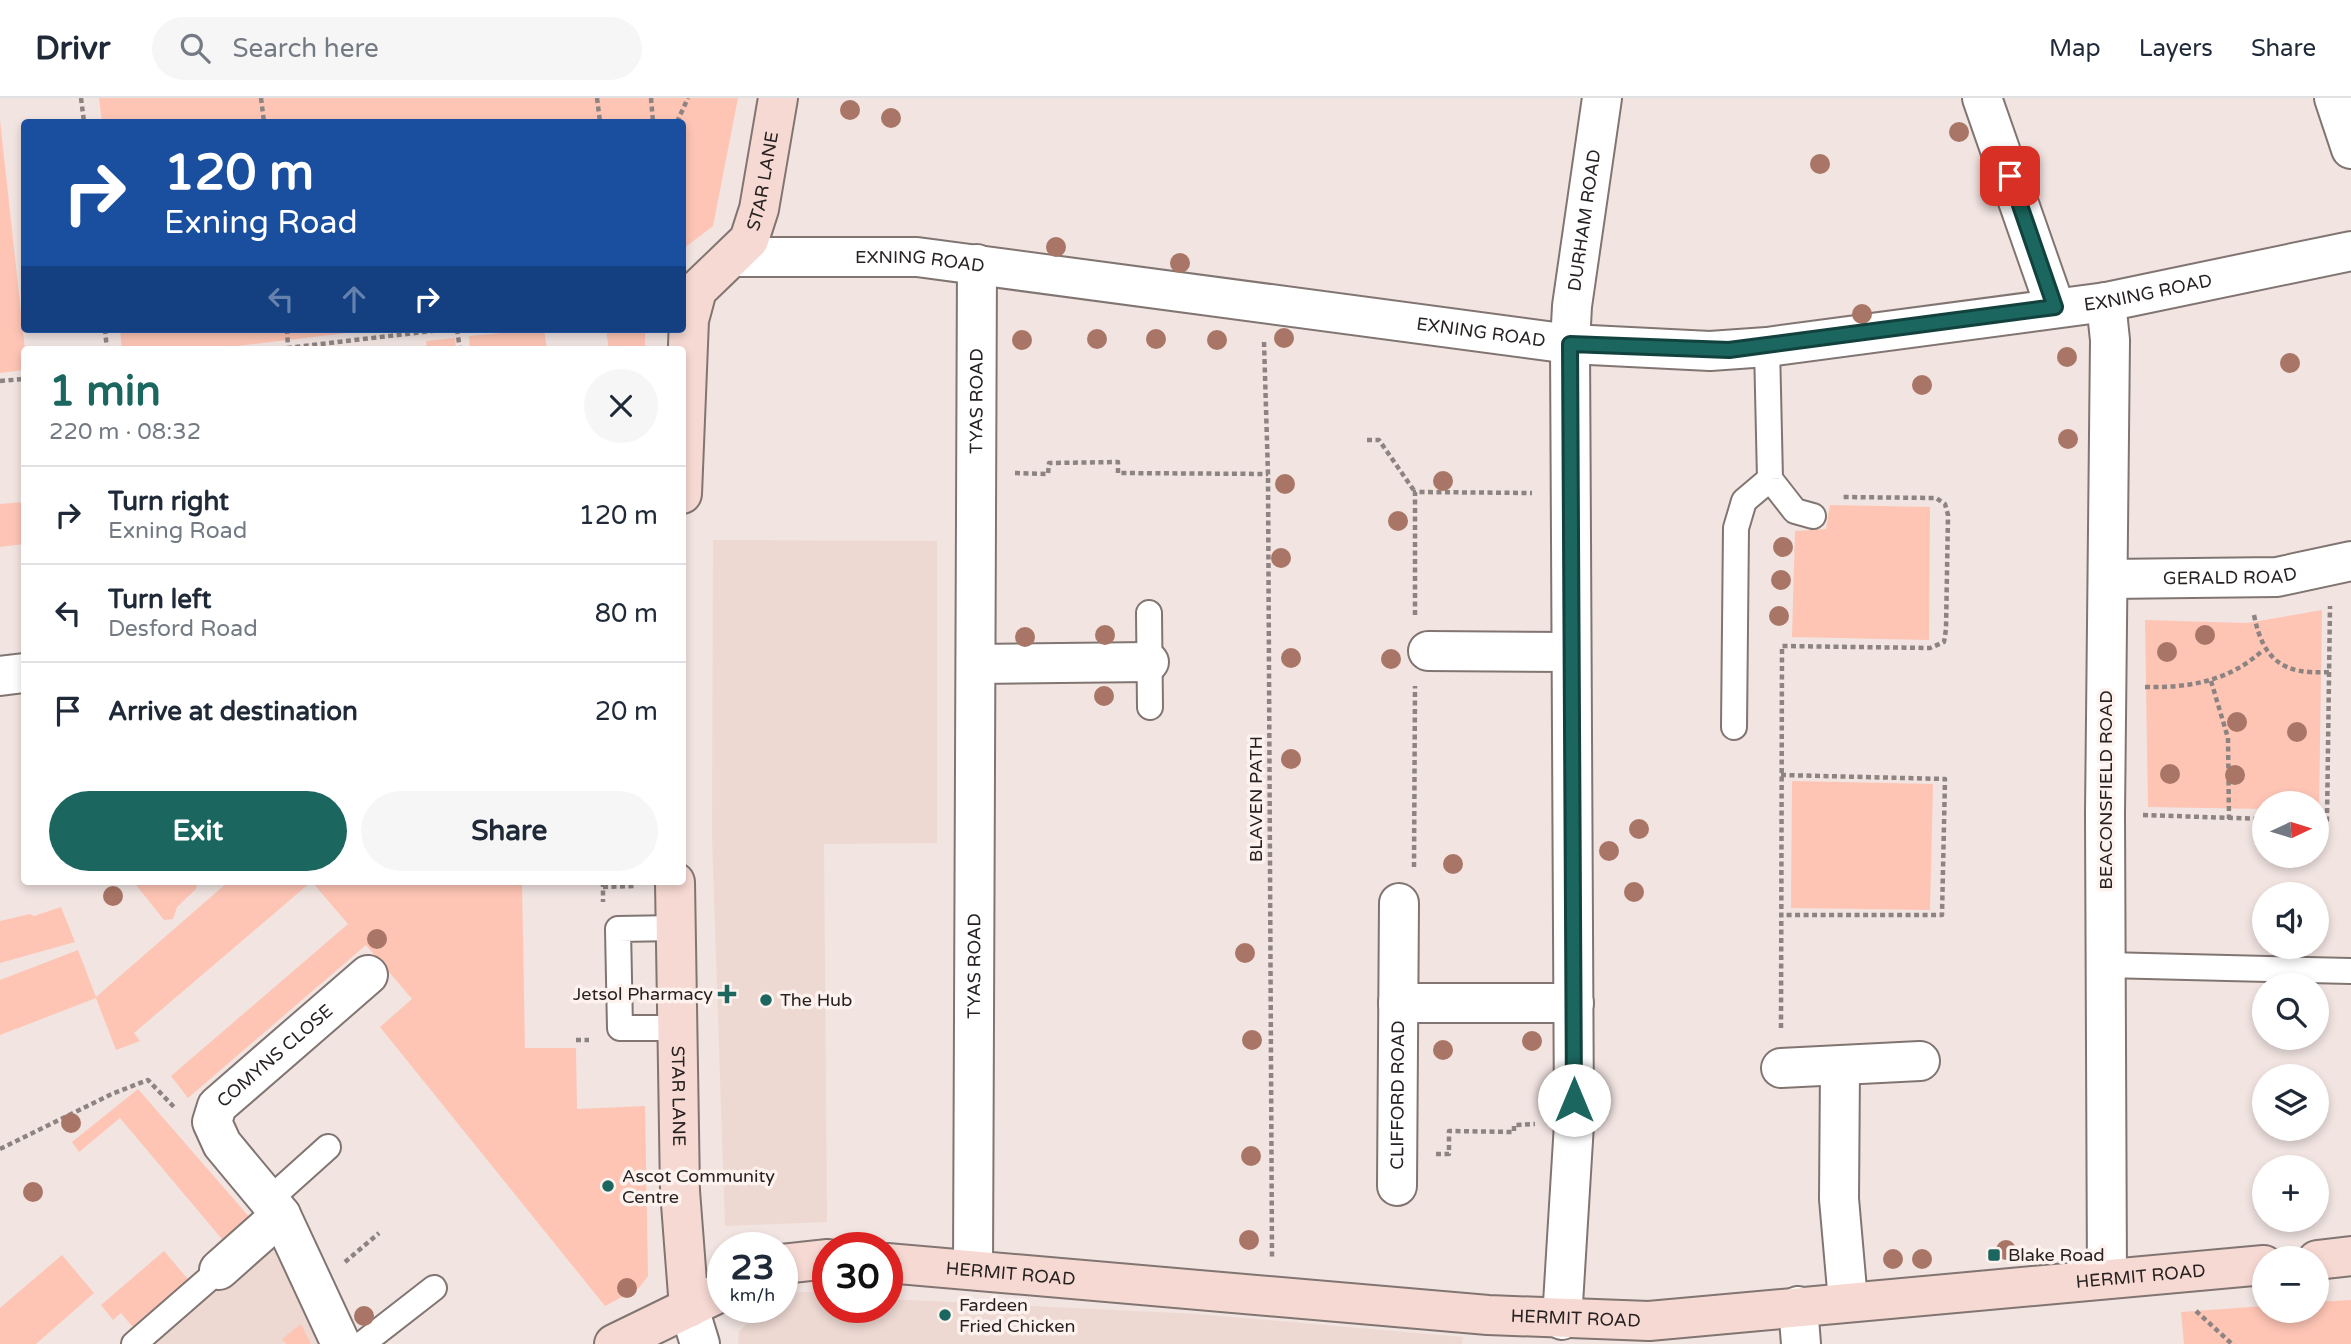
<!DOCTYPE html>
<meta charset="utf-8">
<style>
:root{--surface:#fff;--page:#f6f6f7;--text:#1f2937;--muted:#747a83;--line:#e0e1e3;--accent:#1b665f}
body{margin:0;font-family:"Varela Round",sans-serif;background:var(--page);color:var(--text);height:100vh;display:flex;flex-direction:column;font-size:26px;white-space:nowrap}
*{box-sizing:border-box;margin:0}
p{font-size:23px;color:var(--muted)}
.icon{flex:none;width:38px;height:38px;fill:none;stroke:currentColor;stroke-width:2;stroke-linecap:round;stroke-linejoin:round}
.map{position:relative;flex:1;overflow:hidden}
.sheet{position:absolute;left:21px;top:248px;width:665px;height:539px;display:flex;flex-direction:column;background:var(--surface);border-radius:7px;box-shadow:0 4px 10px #0003}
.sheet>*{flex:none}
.guide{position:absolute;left:21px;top:21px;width:665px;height:214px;border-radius:7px;box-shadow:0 4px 10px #0003;background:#1a4fa0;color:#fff;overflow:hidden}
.needle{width:46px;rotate:86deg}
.buttons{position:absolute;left:2252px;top:693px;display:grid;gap:14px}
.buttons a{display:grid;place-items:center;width:77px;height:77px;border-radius:50%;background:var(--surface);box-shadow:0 4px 10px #0003;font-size:35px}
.speed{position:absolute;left:707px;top:1134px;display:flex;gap:14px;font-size:35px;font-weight:700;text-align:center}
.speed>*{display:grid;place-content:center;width:91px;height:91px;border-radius:50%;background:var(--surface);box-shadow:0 4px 10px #0003;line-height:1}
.speed small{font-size:18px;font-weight:400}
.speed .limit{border:10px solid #d22;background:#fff;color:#111}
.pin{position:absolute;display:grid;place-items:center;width:60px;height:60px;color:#fff;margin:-30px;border-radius:14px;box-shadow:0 4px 10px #0006}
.me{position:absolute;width:77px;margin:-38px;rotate:0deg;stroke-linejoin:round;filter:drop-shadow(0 0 5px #0008)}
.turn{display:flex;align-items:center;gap:24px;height:147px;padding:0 28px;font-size:32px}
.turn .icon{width:91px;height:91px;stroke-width:2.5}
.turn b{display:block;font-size:49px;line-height:60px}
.lanes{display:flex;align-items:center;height:66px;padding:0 28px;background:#0003;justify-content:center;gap:35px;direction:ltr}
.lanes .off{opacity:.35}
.round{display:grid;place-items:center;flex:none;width:74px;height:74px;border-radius:37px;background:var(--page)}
.summary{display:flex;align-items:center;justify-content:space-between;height:119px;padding:0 28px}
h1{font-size:42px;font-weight:800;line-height:52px;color:var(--accent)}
.cta{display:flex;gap:14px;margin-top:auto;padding:14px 28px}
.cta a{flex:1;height:80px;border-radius:42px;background:var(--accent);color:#fff;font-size:28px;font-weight:800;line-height:80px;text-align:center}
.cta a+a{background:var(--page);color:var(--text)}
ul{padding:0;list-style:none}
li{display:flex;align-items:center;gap:21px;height:98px;padding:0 28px;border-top:2px solid var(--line)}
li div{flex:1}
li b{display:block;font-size:26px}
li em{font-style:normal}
header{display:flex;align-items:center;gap:42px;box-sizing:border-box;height:98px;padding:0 35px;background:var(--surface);border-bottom:2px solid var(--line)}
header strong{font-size:33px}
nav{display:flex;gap:38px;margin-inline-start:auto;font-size:24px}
.search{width:490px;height:63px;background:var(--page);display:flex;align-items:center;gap:18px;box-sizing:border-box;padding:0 24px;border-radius:38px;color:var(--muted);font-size:26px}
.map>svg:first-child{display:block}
.built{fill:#edd8d2}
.green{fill:#fec5b5}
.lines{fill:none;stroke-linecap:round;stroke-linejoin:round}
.lane-casing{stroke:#817572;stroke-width:28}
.street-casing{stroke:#817572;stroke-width:42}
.secondary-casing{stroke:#817572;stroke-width:42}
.path{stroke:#8d8482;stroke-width:4.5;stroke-dasharray:5 3.5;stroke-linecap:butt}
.lane{stroke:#fff;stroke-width:24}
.street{stroke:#fff;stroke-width:38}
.secondary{stroke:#f6d9d2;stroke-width:38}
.tree{fill:#a97566}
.route-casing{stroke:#12423e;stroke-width:18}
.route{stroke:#1b665f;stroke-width:12}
.poi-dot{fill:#1b665f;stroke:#fef2ee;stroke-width:2.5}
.labels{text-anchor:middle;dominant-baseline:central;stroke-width:7;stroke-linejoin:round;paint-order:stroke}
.street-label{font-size:18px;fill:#272221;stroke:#fef2ee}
.poi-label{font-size:18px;fill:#272221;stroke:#fef2ee;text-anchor:start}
</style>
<header>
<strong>Drivr</strong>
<div class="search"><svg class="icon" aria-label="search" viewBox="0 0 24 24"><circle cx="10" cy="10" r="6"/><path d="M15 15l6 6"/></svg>Search here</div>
<nav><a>Map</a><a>Layers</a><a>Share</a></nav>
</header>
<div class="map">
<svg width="2351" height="1246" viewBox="0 0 2351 1246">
<rect width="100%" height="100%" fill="#f1e4e1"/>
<path class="built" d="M713 442 937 443V745L824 746 827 1124 725 1128 712 738Z
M277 1133 332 1246H152Z
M828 1193V1209H887V1201L1197 1216 1463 1239 1462 1246H738L739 1234 759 1213 766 1209H782V1199L788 1195Z"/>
<path class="green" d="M99 0H738L713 128 683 151 682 24H102Z
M0 22 25 252 24 272 0 275Z
M120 231H381L203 252H122Z
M544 231 547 252H470L469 238Z
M606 231H645V252H609Z
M455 240 456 252H427L426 243Z
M24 404V446L0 449V406Z
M1830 407 1930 409 1929 542 1792 539 1795 433 1826 431Z
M2322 512 2319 711 2317 705H2264V711L2148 709 2145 522 2247 525Z
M1792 683 1933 686 1930 812 1791 810Z
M140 784H197L196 791 177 809 173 821 164 822 136 787Z
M228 784H311L134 935 140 943 116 952 96 900 0 937V882L78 852 96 899Z
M312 784H522L525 950H576L577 1011 645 1008 648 1178 639 1190 605 1208 380 929 412 901 366 847 188 1000 171 978 348 826Z
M61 809 75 844 0 865V823L30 816 34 818Z
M138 991 258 1129 232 1153 120 1020 79 1054 72 1044Z
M164 1153 192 1186 137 1234 121 1215 113 1222 101 1207Z
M62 1157 94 1195 36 1246H0V1210Z
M2351 1202V1246H2184L2181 1214 2264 1208V1213H2317V1204Z
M301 1226 311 1246H286L282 1241Z"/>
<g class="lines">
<g class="lane-casing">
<path id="lane" d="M1767 249 1770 381 1795 413 1813 418
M1149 515 1150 609
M1734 629 1736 430 1744 403 1770 381
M676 830 618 831 620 930H677
M2106 867 2351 873
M269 1102 328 1049
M134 1246 219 1172
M362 1246 434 1190"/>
</g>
<g class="street-casing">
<g id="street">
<path d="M1982 0 2055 209"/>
<path d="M2334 0 2351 51"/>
<path id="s1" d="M734 159H917L1570 246 1710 253 1767 249 2106 204 2351 153"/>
<path d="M2106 204 2110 242 2105 716 2107 1181"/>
<path id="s2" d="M2108 481 2277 479 2351 463"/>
<path d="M1428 553 1571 554"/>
<path d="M976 566 1149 564"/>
<path d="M0 578 24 575"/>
<path d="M1398 905H1574"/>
<path d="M1840 969 1839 1101 1848 1203"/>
<path d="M1781 970 1920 963"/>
<path id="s3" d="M1397 1088 1399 805"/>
<path id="s4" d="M973 1171 977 166"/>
<path d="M219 1172 281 1117"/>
<path d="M1798 1208 1801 1246"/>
<path d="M689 1210 700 1246"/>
<path id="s5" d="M1562 1222 1574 1026 1570 246 1572 208 1602 0"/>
<path id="s6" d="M341 1246 281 1117 222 1046 212 1024 217 1008 368 877"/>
</g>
</g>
<g class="secondary-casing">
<g id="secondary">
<path id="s7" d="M682 396 689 222 697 192 749 142 759 111 778 0"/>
<path id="s8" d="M675 784 680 1093 689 1210"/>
<path d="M2317 1162 2351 1158"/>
<path id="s9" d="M887 1165 1488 1217 1649 1223 2264 1167"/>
<path d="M782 1166 828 1161"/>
<path d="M614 1246 723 1193"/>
</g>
</g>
<path class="path" d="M81 0 84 24
M261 0 264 24
M597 0 600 24
M651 0 653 24
M677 24 688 0
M105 231 107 252
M287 231 288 250
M457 231 460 252
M1264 244 1268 376 1272 1159
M270 252 449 231
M0 283 24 281
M1367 342H1379L1415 394
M1015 375 1048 376 1049 365 1118 364V375L1268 376
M1415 517V394L1532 395
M2254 517C2263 562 2283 577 2329 574
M2211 583 2228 640 2229 721
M2145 589C2189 590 2230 583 2263 552
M1781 677 1945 681 1942 817H1782
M2143 717 2264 721
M2317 722H2327L2330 508
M1414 769 1415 588
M603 784V804
M603 789 635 788
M1781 930 1782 548 1930 550 1944 544 1946 531 1948 417 1945 406 1936 400 1841 399
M576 942H589
M0 1051 114 995 148 982 174 1009
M1436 1056H1449V1033L1514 1034V1027L1535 1026
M345 1164 379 1135
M2196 1213 2232 1246"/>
<use href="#lane" class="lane"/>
<use href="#street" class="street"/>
<use href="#secondary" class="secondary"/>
</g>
<g class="tree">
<circle cx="850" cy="12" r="10"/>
<circle cx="891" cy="20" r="10"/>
<circle cx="1959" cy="34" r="10"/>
<circle cx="1820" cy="66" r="10"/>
<circle cx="1056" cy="149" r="10"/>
<circle cx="1180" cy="165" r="10"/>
<circle cx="1862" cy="216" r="10"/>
<circle cx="1284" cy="240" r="10"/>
<circle cx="1097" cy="241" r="10"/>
<circle cx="1156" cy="241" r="10"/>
<circle cx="1022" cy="242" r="10"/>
<circle cx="1217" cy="242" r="10"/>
<circle cx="2067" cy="259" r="10"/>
<circle cx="2290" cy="265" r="10"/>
<circle cx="1922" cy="287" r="10"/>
<circle cx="2068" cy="341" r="10"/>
<circle cx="1443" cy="383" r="10"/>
<circle cx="1285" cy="386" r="10"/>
<circle cx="1398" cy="423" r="10"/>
<circle cx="1783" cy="449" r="10"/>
<circle cx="1281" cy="460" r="10"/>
<circle cx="1781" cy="482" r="10"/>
<circle cx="1779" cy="518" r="10"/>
<circle cx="1105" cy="537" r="10"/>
<circle cx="2205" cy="537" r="10"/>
<circle cx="1025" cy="539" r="10"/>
<circle cx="2167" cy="554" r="10"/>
<circle cx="1291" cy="560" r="10"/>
<circle cx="1391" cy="561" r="10"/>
<circle cx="1104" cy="598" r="10"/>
<circle cx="2237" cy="624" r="10"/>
<circle cx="2297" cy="634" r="10"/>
<circle cx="1291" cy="661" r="10"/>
<circle cx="2170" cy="676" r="10"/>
<circle cx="2235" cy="677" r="10"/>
<circle cx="1639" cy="731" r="10"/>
<circle cx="1609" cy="753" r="10"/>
<circle cx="1453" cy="766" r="10"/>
<circle cx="1634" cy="794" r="10"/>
<circle cx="113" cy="798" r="10"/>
<circle cx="377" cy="841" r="10"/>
<circle cx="1245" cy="855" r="10"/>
<circle cx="1252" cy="942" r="10"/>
<circle cx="1532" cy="943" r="10"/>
<circle cx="1443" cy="952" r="10"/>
<circle cx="71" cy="1025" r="10"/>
<circle cx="1251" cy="1058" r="10"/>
<circle cx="33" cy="1094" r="10"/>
<circle cx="1249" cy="1142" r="10"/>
<circle cx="2006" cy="1152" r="10"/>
<circle cx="1893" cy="1161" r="10"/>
<circle cx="1922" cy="1161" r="10"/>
<circle cx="627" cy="1190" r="10"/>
<circle cx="364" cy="1218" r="10"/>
</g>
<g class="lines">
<g class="route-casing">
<path id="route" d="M1574 1002 1570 246 1729 252 2055 209 2010 78"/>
</g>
<use href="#route" class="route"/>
</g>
<g class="poi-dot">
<path d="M723.5 885.5h7v7h7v7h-7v7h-7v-7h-7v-7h7z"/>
<circle cx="766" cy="902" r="7"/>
<circle cx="608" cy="1088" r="7"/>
<rect x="1987" y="1150" width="14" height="14" rx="3.5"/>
<circle cx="945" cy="1217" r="7"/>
</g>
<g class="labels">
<g class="street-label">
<text stroke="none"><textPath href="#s7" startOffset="338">STAR LANE</textPath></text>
<text stroke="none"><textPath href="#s5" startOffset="1101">DURHAM ROAD</textPath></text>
<text stroke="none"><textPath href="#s1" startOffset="186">EXNING ROAD</textPath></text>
<text stroke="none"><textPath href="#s1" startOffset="1424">EXNING ROAD</textPath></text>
<text stroke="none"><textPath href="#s1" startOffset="752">EXNING ROAD</textPath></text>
<text stroke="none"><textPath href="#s4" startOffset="868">TYAS ROAD</textPath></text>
<text stroke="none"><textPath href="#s2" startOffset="122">GERALD ROAD</textPath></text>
<text transform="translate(2106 692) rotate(-90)">BEACONSFIELD ROAD</text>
<text transform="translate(1256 701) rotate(-90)">BLAVEN PATH</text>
<text stroke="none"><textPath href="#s4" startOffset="303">TYAS ROAD</textPath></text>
<text stroke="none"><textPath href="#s6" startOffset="352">COMYNS CLOSE</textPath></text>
<text stroke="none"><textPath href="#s8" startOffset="214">STAR LANE</textPath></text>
<text stroke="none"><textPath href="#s3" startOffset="91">CLIFFORD ROAD</textPath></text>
<text stroke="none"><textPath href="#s9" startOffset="124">HERMIT ROAD</textPath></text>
<text stroke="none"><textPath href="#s9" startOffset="1258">HERMIT ROAD</textPath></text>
<text stroke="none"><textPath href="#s9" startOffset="691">HERMIT ROAD</textPath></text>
</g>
<g class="poi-label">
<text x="713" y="896" text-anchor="end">Jetsol Pharmacy</text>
<text x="780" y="902">The Hub</text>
<text x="622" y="1078">Ascot Community<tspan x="622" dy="21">Centre</tspan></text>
<text x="2008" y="1157">Blake Road</text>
<text x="959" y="1207">Fardeen<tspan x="959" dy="21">Fried Chicken</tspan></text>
</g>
</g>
</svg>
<div class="buttons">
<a><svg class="needle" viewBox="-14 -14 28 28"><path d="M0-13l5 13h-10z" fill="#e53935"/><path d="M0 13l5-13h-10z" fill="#747a83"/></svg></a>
<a><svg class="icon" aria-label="sound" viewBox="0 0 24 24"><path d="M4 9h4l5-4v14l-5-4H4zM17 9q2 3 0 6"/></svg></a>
<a><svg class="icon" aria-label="search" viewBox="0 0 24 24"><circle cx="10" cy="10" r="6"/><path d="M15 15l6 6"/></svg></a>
<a><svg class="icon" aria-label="layers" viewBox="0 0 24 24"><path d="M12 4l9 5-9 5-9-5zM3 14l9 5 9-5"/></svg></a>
<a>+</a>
<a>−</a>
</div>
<div class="speed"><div>23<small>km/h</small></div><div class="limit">30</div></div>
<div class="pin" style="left:2010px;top:78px;background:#d93025"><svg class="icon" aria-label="arrive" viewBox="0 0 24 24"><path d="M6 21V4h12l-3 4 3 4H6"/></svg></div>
<svg class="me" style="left:1574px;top:1002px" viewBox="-20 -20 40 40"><circle r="19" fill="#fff"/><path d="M0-13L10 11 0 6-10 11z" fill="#1b665f"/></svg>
<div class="guide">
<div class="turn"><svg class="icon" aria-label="right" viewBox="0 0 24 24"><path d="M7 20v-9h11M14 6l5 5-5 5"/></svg><div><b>120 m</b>Exning Road</div></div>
<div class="lanes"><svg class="icon off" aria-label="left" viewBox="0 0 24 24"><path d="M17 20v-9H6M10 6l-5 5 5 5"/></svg><svg class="icon off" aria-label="ahead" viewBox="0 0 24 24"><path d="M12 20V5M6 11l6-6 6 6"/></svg><svg class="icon" aria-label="right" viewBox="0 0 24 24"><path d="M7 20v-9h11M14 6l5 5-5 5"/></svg></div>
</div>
<section class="sheet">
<div class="summary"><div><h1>1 min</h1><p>220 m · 08:32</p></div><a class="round"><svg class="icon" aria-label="close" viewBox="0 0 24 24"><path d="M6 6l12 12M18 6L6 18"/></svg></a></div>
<ul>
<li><svg class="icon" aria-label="right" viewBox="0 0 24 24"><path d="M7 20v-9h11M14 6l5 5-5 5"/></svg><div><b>Turn right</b><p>Exning Road</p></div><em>120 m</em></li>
<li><svg class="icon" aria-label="left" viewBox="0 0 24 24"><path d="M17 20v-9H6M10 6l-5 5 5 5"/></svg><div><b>Turn left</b><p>Desford Road</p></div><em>80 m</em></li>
<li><svg class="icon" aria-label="arrive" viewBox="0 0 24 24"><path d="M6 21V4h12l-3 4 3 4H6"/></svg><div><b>Arrive at destination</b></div><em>20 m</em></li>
</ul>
<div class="cta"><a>Exit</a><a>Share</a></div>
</section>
</div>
